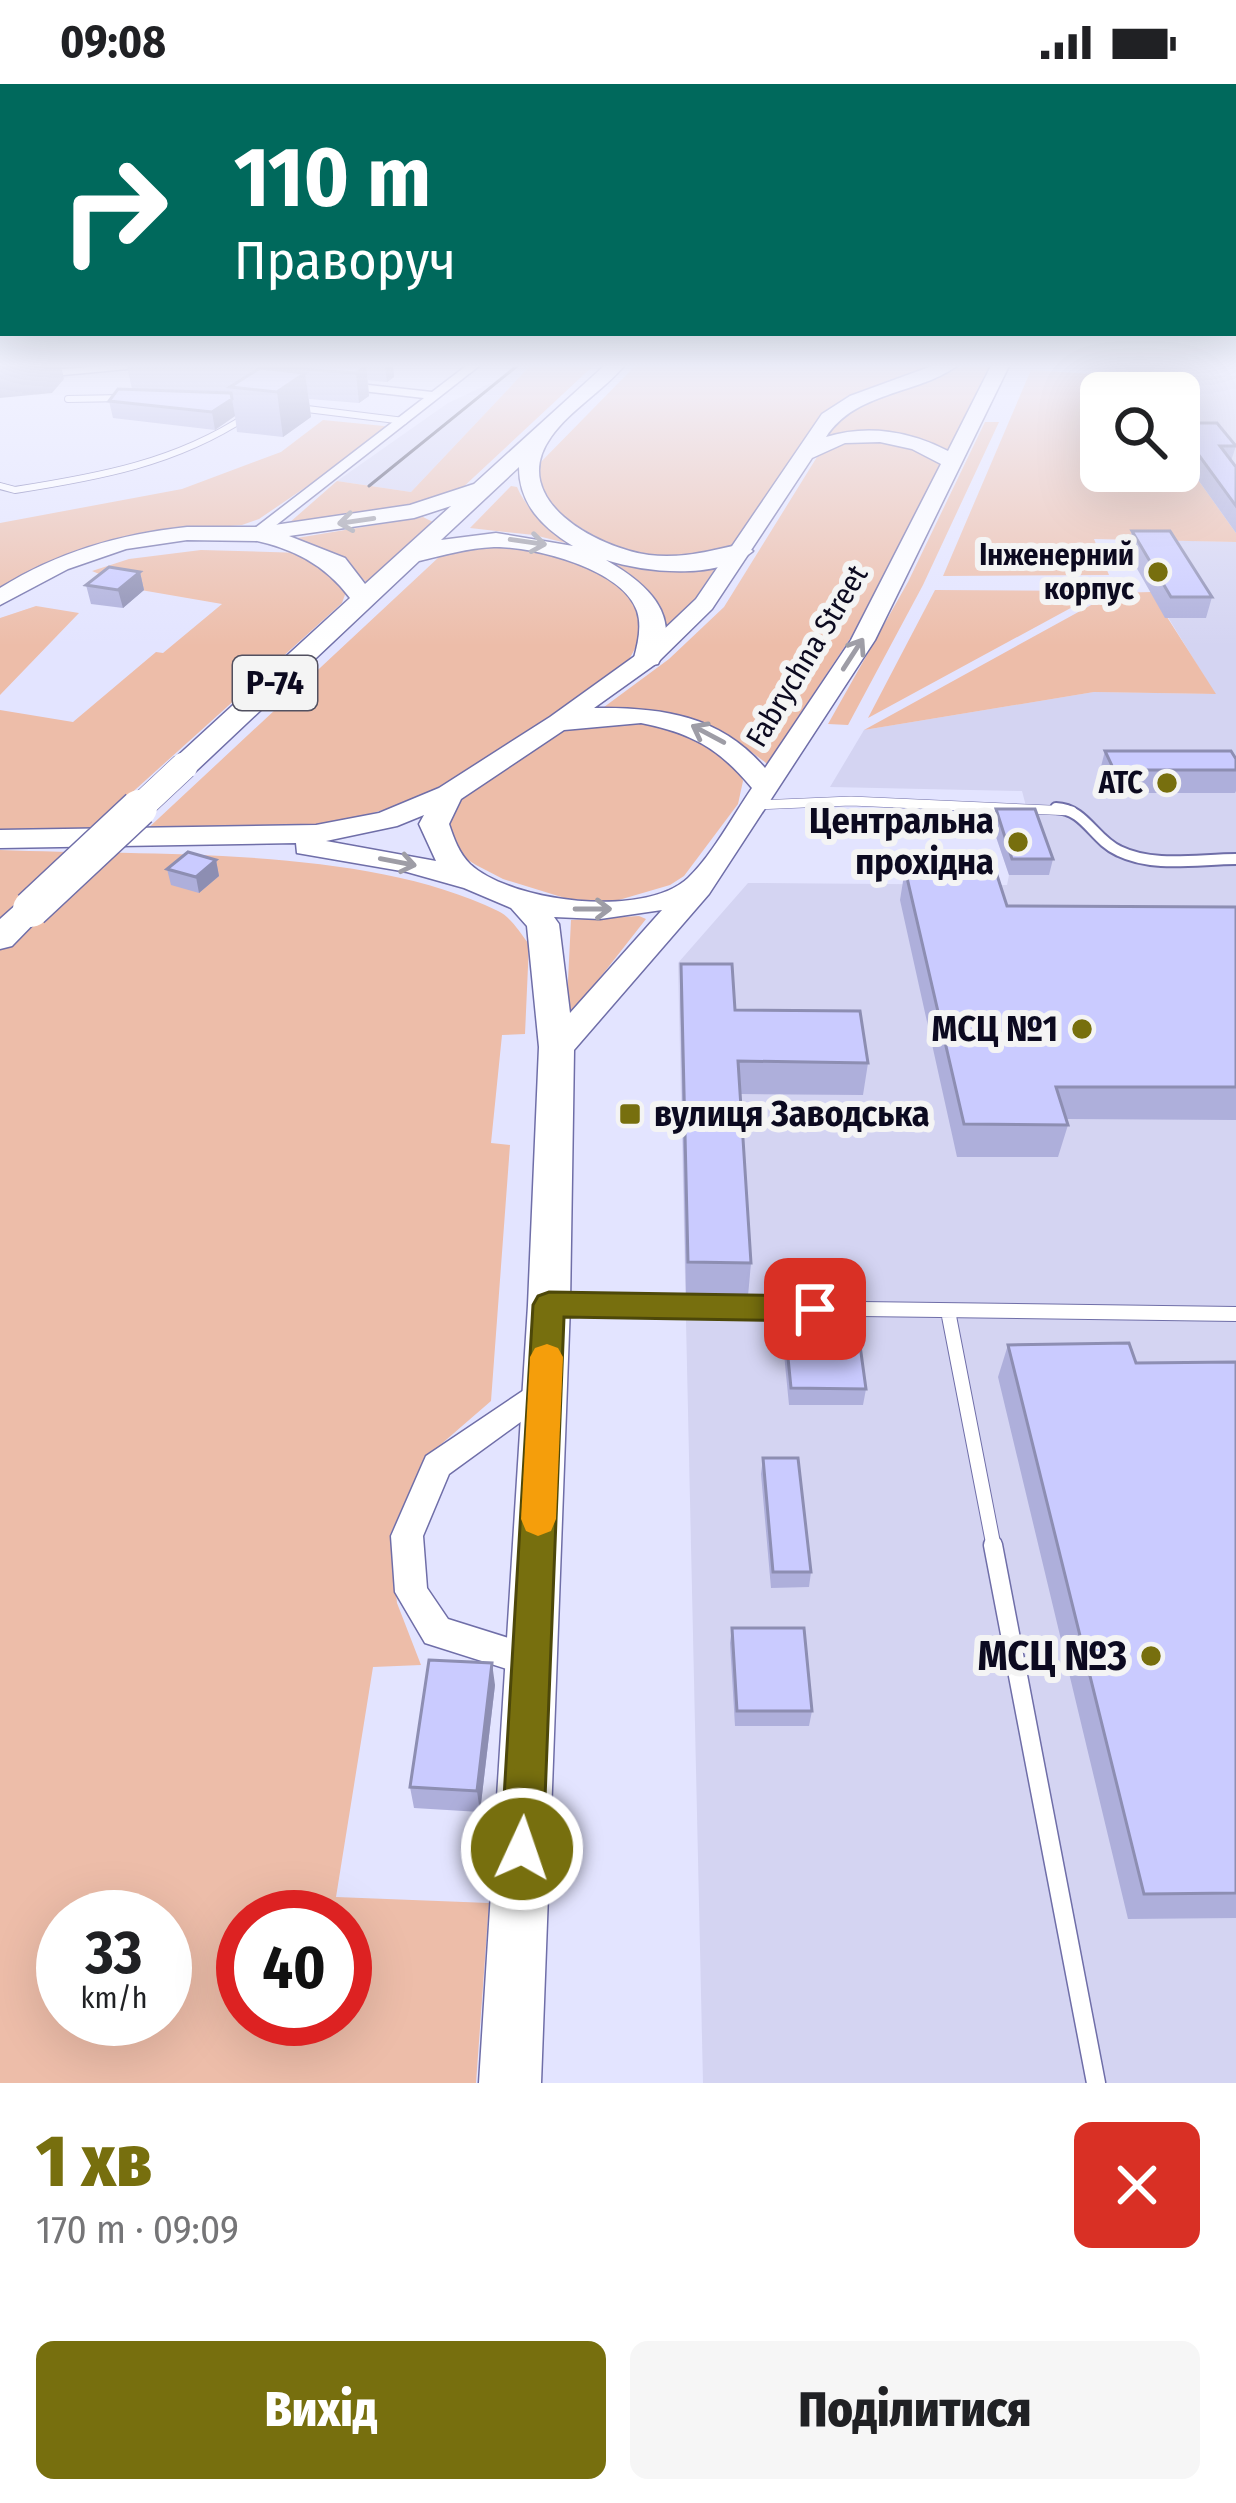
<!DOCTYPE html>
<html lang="uk">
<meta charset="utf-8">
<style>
:root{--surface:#fff;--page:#f6f6f6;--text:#202124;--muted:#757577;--accent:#776f0e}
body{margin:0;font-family:"Fira Sans Condensed",sans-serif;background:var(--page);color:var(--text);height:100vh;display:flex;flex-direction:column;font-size:45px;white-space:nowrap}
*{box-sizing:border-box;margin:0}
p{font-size:39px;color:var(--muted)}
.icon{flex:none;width:66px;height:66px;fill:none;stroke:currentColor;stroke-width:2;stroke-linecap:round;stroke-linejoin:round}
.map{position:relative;height:1999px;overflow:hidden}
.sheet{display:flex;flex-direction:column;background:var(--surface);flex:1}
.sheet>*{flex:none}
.top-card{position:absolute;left:0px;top:0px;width:1236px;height:252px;box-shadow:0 12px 48px #0002;background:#00695c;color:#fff;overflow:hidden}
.tools{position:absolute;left:1080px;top:288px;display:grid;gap:24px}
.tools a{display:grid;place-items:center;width:120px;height:120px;border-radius:18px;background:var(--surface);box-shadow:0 12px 48px #0002;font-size:60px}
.speed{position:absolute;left:36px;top:1806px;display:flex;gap:24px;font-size:60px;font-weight:700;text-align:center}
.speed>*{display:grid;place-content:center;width:156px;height:156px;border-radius:50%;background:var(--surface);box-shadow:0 12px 48px #0002;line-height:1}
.speed small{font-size:30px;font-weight:400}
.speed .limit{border:18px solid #d22;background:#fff;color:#111}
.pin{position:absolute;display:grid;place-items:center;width:102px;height:102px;color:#fff;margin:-51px;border-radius:24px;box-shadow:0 6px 18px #0006}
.me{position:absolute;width:132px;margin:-66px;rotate:3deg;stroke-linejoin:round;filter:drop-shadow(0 0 9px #0008)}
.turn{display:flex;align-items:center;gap:42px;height:252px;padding:0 36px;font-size:54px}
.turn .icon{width:156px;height:156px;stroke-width:2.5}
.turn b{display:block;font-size:84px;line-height:102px}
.round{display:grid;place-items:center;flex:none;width:126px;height:126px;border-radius:18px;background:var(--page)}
.headline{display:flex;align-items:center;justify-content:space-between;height:204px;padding:0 36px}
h1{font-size:72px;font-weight:800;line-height:90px;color:var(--accent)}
.cta{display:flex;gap:24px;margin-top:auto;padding:24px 36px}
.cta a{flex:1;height:138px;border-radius:18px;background:var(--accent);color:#fff;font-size:48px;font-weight:800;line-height:138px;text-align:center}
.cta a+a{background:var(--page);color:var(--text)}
.status{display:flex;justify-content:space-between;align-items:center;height:84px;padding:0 60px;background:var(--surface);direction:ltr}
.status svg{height:33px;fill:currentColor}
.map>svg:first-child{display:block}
.built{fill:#d4d4f2}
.green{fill:#edbda9;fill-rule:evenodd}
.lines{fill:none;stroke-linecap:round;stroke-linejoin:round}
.lane-far4-casing{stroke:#6f6ea8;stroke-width:8}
.lane-far3-casing{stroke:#6f6ea8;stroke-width:10}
.lane-far2-casing{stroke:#6f6ea8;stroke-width:14}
.lane-far1-casing{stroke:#6f6ea8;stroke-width:16}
.lane-casing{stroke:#6f6ea8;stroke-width:21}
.street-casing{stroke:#6f6ea8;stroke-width:3}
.secondary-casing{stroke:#6f6ea8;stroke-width:3}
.primary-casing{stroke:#6f6ea8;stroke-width:3}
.lane-far4{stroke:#fff;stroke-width:6}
.lane-far3{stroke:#fff;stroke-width:9}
.lane-far2{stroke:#fff;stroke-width:10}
.lane-far1{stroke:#fff;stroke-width:14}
.lane{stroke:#fff;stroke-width:18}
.street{fill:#fff;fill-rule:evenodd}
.secondary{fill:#fff;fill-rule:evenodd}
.primary{fill:#fff;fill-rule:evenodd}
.tram{stroke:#424159;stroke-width:3}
.primary-bridge-far1-casing{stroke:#6f6ea8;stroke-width:28;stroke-linecap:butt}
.primary-bridge-casing{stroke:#6f6ea8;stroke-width:39;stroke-linecap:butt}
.primary-bridge-far1{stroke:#fff;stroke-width:27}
.primary-bridge{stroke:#fff;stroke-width:36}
.wall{fill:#aeafdb;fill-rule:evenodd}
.shaded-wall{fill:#8d8eb2}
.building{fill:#cacbff;stroke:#8d8eb2;stroke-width:3}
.oneway{stroke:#9e9da6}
.route{fill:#776f0e;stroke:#4d4809;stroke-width:3}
.slow{fill:#f59e0b}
.poi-dot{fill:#776f0e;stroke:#f4f4f4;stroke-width:4.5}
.labels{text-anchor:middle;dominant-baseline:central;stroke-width:12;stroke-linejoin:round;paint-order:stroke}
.far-poi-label{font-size:30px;font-weight:bold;fill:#0c0a20;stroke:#f4f4f4;text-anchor:end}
.far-street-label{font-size:30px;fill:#0c0a20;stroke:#f4f4f4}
.shield{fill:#f4f4f4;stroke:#525060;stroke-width:3}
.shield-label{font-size:33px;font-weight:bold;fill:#0c0a20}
.poi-label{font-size:36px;font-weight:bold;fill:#0c0a20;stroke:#f4f4f4;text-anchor:end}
.near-poi-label{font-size:42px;font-weight:bold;fill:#0c0a20;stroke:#f4f4f4;text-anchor:end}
</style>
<div class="status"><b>09:08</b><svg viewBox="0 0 49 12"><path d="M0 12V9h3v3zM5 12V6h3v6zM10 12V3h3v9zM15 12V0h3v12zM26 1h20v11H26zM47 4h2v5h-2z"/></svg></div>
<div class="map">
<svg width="1236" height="1999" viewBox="0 0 1236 1999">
<rect width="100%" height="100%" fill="#e3e4ff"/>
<path class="built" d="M514 282H530L411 408 337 397 448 319 495 297Z
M1124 292H1236V449L1179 369V309H1136Z
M1120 455 1236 458V1999H703L678 879 748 799 1007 801 1009 791 992 741H1031L1022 707 830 703 864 646 1094 608 1215 610Z"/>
<path class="green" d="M530 282H593L460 406 418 422 289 439 337 397 411 408Z
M635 282H935L823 334 730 463 694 473 643 472 607 460 546 422 535 384Z
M964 282H990L950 367 932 360 827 353 848 325Z
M1031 286 1124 292 1136 309H1101V387H1179V369L1236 449V458L1094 455 1109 491 943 492Z
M323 336 394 343 259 435 242 441C145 449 87 456 0 503V439L182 405 281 368Z
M985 338H999L923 501 848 641 828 640 908 498Z
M871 357 905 360 943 380 851 553 767 680C716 637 667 622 600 626L669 575 724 523 817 373 831 361Z
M511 402 517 403C530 434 559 447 586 464L534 451 470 444Z
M423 433 433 438 366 498 338 470 291 455Z
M486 462C545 467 684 489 628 577 551 629 472 698 383 726 307 750 223 745 144 748L439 473Z
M201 466 303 469 315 474 346 508 342 519 85 751 0 750V626L73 638 156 568 163 569 222 520 135 505 92 487 129 475Z
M610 475 718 480 691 521 662 552C653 494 635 511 610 475Z
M935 506 1102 507 868 634Z
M1151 508 1216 610 1094 608 864 646 1113 509Z
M36 522 79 529 0 611V534Z
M620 637 663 640 696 650 739 684 743 697 738 720 684 792 670 801 612 818 568 815 503 795 476 781 460 771 448 738 463 713 562 647Z
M0 766C149 772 363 761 498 827 511 833 520 849 529 860L525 950 502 951 491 1059 510 1061 491 1317 424 1375 390 1451 397 1519 421 1581 373 1583 336 1813 489 1819 476 1999H0ZM63 1833H165V1935H63ZM243 1833H345V1935H243Z
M639 832 646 835 566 937 571 836Z"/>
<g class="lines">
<g class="lane-far4-casing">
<path id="lane-far4" d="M68 315 126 314
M299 324 404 337
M0 402 15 406C98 393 176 379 247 332"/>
</g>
<g class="lane-far3-casing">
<path id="lane-far3" d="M756 721 851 717 1072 727"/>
</g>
<g class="lane-far2-casing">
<path id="lane-far2" d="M1056 724C1085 725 1094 756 1119 767 1154 784 1198 775 1236 775"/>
</g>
<g class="lane-far1-casing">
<path id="lane-far1" d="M556 1221 1236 1230
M948 1227 994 1464"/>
</g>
<g class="lane-casing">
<path id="lane" d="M993 1461 1096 1999"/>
</g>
<g class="street-casing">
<path id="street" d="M106 282H159L0 297V289Z
M466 282H479L261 453H251V447L424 314 336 304 332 297 432 308Z
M545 1292 555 1295 560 1304 555 1313 449 1390 423 1452 427 1504 448 1535 544 1565 549 1577 544 1589 532 1593 425 1559 395 1508 391 1452 422 1381 426 1372Z"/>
</g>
<g class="secondary-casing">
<path id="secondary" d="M932 282H957C916 311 856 307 826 353 867 340 910 347 948 367L991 282H1009L875 556 709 810 574 966 570 1221 541 1999H479L528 1221 539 963 527 842 511 824 464 804 407 788 297 769 296 759 0 764V746L316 741 379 729 439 704 550 633 639 569 696 515 822 330 850 312ZM880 358 912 365 941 380 851 556 765 684C720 631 661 623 594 624L657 579 712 525 812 374 845 359ZM641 639C691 649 719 664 752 704 732 733 713 770 688 794 644 835 511 818 470 780 459 769 454 755 449 740L461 715 564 646ZM424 731 419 740 436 777 326 757 397 742ZM662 826 570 929 559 840 554 833 600 835Z
M187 443H256L267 450 256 457 187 456 126 465 68 485 0 521V504C58 468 119 450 187 443Z"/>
</g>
<g class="primary-casing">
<path id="primary" d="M604 282H624C603 307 570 326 551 353 506 416 598 464 649 471 681 475 711 467 741 460L753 467C718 496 647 489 606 476 646 499 683 530 658 580L648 582 634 574C638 559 642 542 637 527 623 485 533 462 494 463 468 464 444 471 419 477L195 688H173L169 682 173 676 350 514C324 479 290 463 248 455V445L410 421 474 400ZM519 383C519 420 542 443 573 462L496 449 441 456ZM451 422 365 500 345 474 289 452 414 434Z
M31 815 43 818 48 825 12 862 0 865V835L19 818Z"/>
</g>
<use href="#lane-far4" class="lane-far4"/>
<use href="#lane-far3" class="lane-far3"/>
<use href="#lane-far2" class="lane-far2"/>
<use href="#lane-far1" class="lane-far1"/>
<use href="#lane" class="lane"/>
<use href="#street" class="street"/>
<use href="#secondary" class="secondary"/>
<use href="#primary" class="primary"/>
<path class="tram" d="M369 402 517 282"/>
<g class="primary-bridge-far1-casing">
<path id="primary-bridge-far1" d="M136 727 184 682"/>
</g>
<g class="primary-bridge-casing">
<path id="primary-bridge" d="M31 825 139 724"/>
</g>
<use href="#primary-bridge-far1" class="primary-bridge-far1"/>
<use href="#primary-bridge" class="primary-bridge"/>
</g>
<path class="wall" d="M127 282H393L394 293 387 298 368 296 369 312 359 319 309 315 311 333 283 353 237 348 235 332 215 346 113 334 109 317 132 305ZM154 306H186L220 308Z
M1179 339 1236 362 1231 377 1236 383V449L1179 369Z
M1132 447 1212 513 1206 534H1165L1127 467Z
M140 488 144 506 123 524 91 520 86 501Z
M1105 667 1236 675V707L1235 709H1108L1099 690Z
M996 725 1053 775 1049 791H1009L992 741Z
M216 776 219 792 199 809 171 801 167 785Z
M905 785 1007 822 1236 823V1036L1066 1035 1068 1041 1058 1073H957L900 816Z
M681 880 735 926 868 979 863 1011 740 1010 751 1179 748 1212 686 1211 680 912Z
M786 1254 866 1305 863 1321H789L784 1270Z
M1008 1261 1136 1279 1236 1278V1834L1128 1835 998 1293Z
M763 1374 811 1488 809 1503 771 1504 761 1390Z
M732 1544 812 1627 809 1642H735L730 1559Z
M495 1601 480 1728 414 1724 410 1703Z"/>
<path class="shaded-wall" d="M0 282H61L64 295 52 309 0 314Z
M366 282 369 312 359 319 356 289Z
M385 282H393L394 293 387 298Z
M305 289 311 333 283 353 277 308Z
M232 315 235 332 215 346 212 328Z
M140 488 144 506 123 524 118 506Z
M216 776 219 792 199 809 196 793Z
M492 1579 495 1601 480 1728 477 1707Z"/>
<path class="building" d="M258 282H366L356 289Z
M260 284 305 289 277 308 230 303Z
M118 305 231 309 232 315 212 328 109 317Z
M1179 339H1217L1236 362H1220L1236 383V422L1179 344Z
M1132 447H1170L1212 513H1171Z
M109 483 140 488 118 506 86 501Z
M1105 667H1231L1236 675V686H1114Z
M996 725H1035L1053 775H1012Z
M188 768 216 776 196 793 167 785Z
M905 785H995L1007 822 1236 823V1003H1056L1068 1041 964 1040Z
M681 880H732L735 926 860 927 868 979 738 977 751 1179 688 1178Z
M786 1254H859L866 1305 791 1304Z
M1129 1259 1136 1279 1236 1278V1809L1144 1810 1008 1261Z
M763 1374H798L811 1488H773Z
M732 1544H804L812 1627H737Z
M429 1576 492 1579 477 1707 410 1703Z"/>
<defs><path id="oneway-shaft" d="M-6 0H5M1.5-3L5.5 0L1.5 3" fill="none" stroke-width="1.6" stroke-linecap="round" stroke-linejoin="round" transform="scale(3)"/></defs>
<g class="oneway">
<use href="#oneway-shaft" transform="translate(356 437) rotate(172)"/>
<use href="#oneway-shaft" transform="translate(528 458) rotate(8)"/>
<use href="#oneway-shaft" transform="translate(853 570) rotate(-57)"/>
<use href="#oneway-shaft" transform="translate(708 650) rotate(-152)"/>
<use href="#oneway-shaft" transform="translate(398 778) rotate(11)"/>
<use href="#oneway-shaft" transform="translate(593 825)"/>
</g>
<linearGradient id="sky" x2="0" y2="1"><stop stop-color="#98b7bd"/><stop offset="0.5" stop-color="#f2f3ff"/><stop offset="1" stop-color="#f2f3ff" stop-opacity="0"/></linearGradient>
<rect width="1236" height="562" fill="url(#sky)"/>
<path class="route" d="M549 1208 815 1212 826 1216 831 1225 826 1233 815 1237 564 1233 543 1765 537 1780 522 1786 507 1780 501 1765 533 1221 538 1212Z"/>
<path class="slow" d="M547 1260 558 1264 563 1273 556 1435 551 1447 538 1452 526 1447 521 1435 530 1273 535 1264Z"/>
<g class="poi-dot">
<circle cx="1158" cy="488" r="12"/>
<circle cx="1167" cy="699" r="12"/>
<circle cx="1018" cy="758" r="12"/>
<circle cx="1082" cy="945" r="12"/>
<rect x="618" y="1018" width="24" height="24" rx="6"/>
<circle cx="1151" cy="1572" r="12"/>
</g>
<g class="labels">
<g class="far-poi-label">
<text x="1134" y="471">Інженерний<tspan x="1134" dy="34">корпус</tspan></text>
<text x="1143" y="699">АТС</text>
</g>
<g class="far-street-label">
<text transform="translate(807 572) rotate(-59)">Fabrychna Street</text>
</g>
<rect class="shield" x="233" y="572" width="84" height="54" rx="9"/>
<g class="shield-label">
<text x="275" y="599">Р-74</text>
</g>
<g class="poi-label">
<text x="994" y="737">Центральна<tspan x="994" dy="41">прохідна</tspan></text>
<text x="1058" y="945">МСЦ №1</text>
<text x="654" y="1030" text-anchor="start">вулиця Заводська</text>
</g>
<g class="near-poi-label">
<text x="1127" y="1572">МСЦ №3</text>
</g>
</g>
</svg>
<div class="tools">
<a><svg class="icon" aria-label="search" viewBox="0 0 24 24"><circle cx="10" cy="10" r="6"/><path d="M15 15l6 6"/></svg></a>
</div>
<div class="speed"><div>33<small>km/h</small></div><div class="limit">40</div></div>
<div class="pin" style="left:815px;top:1225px;background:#d93025"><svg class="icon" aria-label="arrive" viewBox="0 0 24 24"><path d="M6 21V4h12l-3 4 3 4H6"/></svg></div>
<svg class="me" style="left:522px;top:1765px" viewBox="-20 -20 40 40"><circle r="17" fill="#776f0e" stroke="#fff" stroke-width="3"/><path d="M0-11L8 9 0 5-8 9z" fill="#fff"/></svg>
<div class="top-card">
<div class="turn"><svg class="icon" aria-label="right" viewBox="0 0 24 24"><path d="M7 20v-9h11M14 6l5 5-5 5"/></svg><div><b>110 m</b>Праворуч</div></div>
</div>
</div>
<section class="sheet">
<div class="headline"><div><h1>1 хв</h1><p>170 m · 09:09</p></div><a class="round" style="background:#d93025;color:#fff"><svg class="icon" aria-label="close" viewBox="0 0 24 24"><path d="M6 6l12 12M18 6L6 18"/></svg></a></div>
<div class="cta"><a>Вихід</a><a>Поділитися</a></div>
</section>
